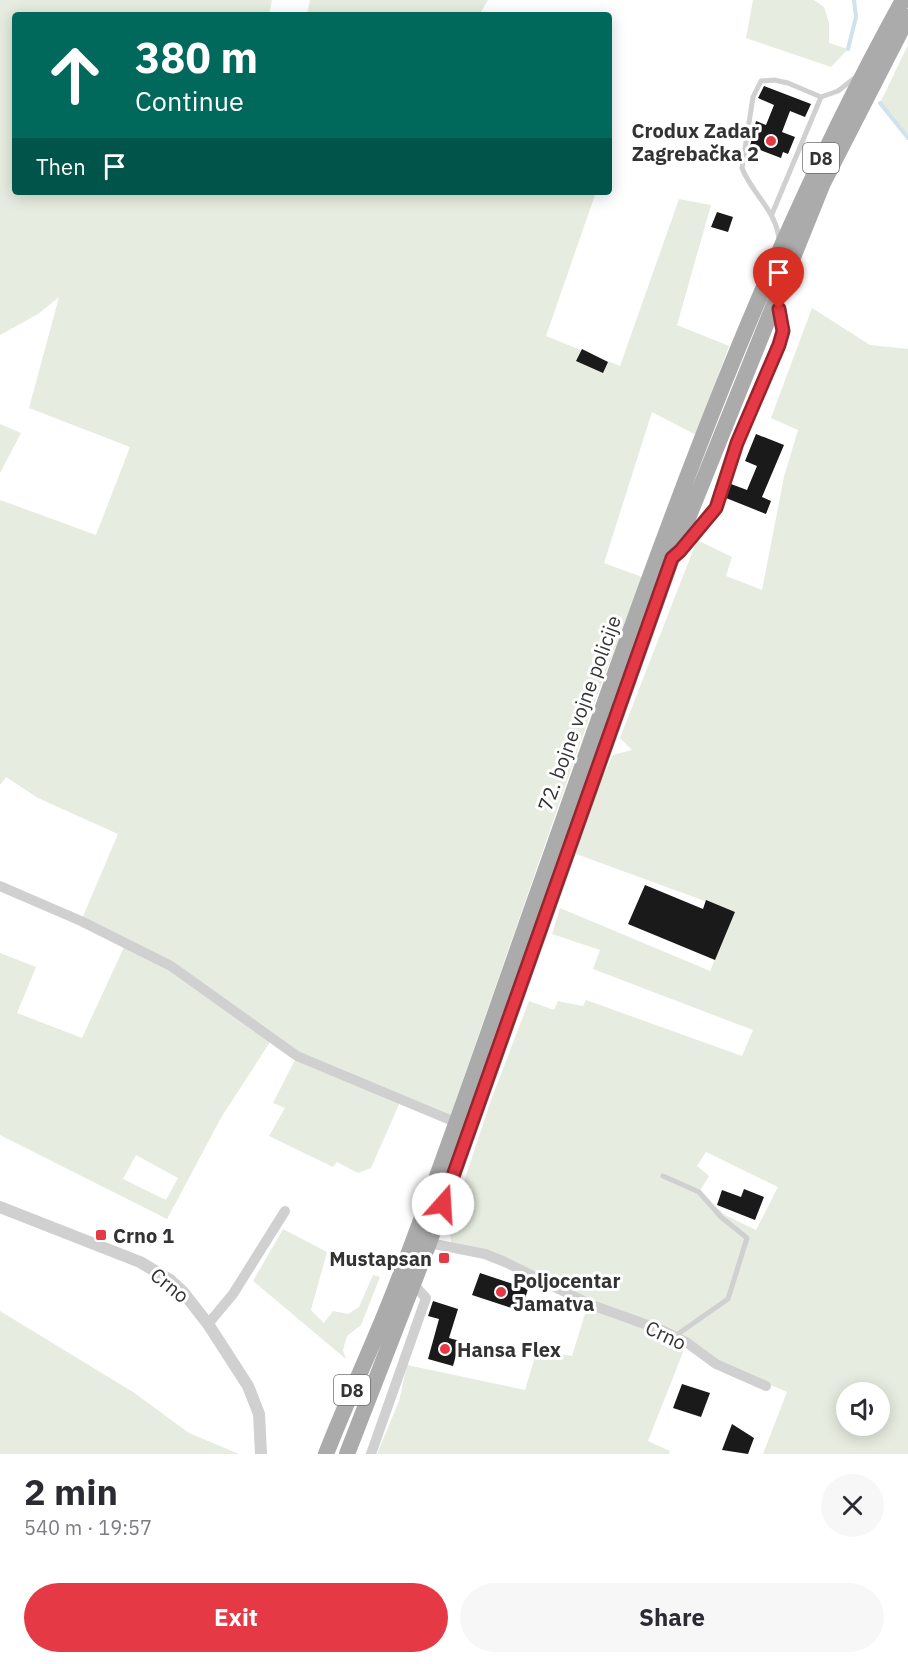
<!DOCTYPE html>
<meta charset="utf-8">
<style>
:root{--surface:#fff;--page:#f7f7f7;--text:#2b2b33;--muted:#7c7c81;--accent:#e63946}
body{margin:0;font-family:"IBM Plex Sans",sans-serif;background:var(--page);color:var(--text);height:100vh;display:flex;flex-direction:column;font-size:22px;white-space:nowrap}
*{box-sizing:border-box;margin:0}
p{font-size:20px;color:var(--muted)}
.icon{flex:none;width:33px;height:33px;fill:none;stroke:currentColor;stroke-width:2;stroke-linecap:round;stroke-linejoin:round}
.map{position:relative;height:1454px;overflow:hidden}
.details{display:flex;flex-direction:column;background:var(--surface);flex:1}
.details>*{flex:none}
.banner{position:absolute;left:12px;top:12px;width:600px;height:183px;border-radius:6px;box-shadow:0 3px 15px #0003;background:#00695c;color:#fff;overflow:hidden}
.tools{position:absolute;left:836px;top:1382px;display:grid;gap:12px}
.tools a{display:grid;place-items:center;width:54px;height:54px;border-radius:50%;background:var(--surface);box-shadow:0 3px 15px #0003;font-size:30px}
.pin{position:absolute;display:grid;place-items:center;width:51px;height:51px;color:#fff;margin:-62px -26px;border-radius:50% 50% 50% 0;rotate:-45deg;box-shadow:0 0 6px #0007}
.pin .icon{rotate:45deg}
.me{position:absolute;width:66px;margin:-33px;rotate:19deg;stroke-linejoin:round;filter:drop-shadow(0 0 4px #0008)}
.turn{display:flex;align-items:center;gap:21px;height:126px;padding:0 24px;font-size:27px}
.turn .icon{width:78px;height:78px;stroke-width:2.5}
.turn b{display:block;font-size:42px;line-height:51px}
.then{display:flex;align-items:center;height:57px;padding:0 24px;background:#0003;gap:12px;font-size:22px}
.round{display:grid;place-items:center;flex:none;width:63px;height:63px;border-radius:32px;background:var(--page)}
.overview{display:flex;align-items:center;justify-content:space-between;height:102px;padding:0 24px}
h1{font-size:36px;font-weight:700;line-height:45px}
.primary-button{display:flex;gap:12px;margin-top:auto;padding:12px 24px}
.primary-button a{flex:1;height:69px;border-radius:36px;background:var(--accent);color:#fff;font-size:24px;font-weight:700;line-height:69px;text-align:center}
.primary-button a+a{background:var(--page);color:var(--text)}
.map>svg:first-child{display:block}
.green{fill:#e6ecdf;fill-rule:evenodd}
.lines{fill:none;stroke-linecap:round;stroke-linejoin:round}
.stream{stroke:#cfe2ee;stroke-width:4}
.building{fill:#1a1a1a}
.service{stroke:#d0d0d0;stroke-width:5}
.minor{stroke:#d0d0d0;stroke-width:10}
.tertiary{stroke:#d0d0d0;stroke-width:12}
.primary{stroke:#ababab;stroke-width:16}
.route-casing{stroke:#96252e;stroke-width:15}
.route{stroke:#e63946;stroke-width:10}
.poi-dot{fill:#e63946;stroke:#fff;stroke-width:2}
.labels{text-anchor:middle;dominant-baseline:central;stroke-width:6;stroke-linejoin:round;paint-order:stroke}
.shield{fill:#fff;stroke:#707070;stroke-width:1.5}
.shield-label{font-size:18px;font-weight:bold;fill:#333}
.poi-label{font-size:20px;font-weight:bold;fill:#333;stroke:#fff;text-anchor:start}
.street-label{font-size:20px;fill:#333;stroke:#fff}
</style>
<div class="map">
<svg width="908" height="1454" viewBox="0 0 908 1454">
<rect width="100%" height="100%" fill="#fff"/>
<path class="green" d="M0 0H272L269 15H15V192H596L546 336 620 366 679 199 711 205 677 325 729 346 696 435 652 412 604 563 642 577 595 701 449 1120 401 1100 371 1168 358 1173 337 1162 333 1167 269 1136 285 1108 273 1103 297 1056 272 1039 222 1116 167 1219 0 1135V953L36 967 17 1013 82 1038 126 943 81 921 118 834 38 798 6 777 0 785V500L96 535 130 447 29 408 59 297 38 314 0 335ZM136 1155 178 1178 166 1200 123 1179Z
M310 0H488L479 15H307Z
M753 0H814L824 7 829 23V43L848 49 831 67 746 38Z
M908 45V138L880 103Z
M812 308 870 345 908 349V1454H763L787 1392 685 1347 648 1441 670 1451 669 1454H377L399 1401 407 1365 525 1390 537 1350 572 1356 588 1304 505 1262 452 1248 449 1227 491 1100 529 1001 554 1010 558 1001 583 1006 586 1000 742 1056 753 1030 593 969 600 950 552 934 560 908 710 971 735 912 568 851 613 755 632 750 620 738 697 540 732 557 726 576 762 590 784 477 798 430 771 418ZM706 1152 778 1187 756 1230 725 1215 699 1192 709 1176 697 1166ZM846 1392H879V1425H846Z
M0 424 21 433 0 473Z
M283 1229 327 1252 311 1310 324 1323 333 1311 348 1314 359 1307 373 1275 380 1277 361 1325 347 1336 343 1350 346 1359 253 1281Z
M0 1311 133 1392 189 1433 239 1454H0Z"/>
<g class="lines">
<path class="stream" d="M848 49 856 17 854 0
M880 103 908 138"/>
</g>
<path class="building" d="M764 86 811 104 805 117 790 111 782 132 795 137 788 154 783 152 781 158 750 146 756 121 766 125 774 105 758 98Z
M717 212 733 217 728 232 711 227Z
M582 349 608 362 603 373 576 361Z
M756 434 784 445 762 497 771 501 766 514 726 498 731 484 747 490 757 466 745 461Z
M645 885 703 909 706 900 735 912 715 960 628 924Z
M744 1189 764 1197 755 1220 717 1205 722 1190 741 1197Z
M480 1273 528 1289 521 1311 472 1295Z
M433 1301 458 1309 449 1338 460 1341 453 1366 428 1359 439 1319 428 1316Z
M682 1384 710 1393 701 1417 673 1408Z
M732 1424 754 1438 748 1454 722 1450Z"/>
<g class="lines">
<path class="service" d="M772 214 821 97 838 91 856 77
M779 240C777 211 752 194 742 168L753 97 761 81 774 80 788 83 821 97
M684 546 715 508 737 443 779 345 783 331 778 307
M663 1176 699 1192 721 1217 747 1238 728 1299 675 1336"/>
<path class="minor" d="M0 886 81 921 171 966 297 1056 455 1122
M429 1243 485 1254 505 1262 589 1304 664 1331 686 1342 716 1364 766 1386
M208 1324 233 1294 285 1211
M371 1454 426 1298 414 1285"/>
<path class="tertiary" d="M0 1207 140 1262 170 1280 183 1292 208 1324 248 1386 259 1414 261 1454"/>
<path class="primary" d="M326 1454C347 1400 372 1348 393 1294 446 1158 493 1018 542 880 648 581 749 278 903 0
M347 1454 429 1243 672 558 823 183 908 17"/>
</g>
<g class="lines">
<g class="route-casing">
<path id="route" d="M443 1204 672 558 680 551 716 508 737 443 779 345 783 331 779 309"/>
</g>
<use href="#route" class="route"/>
</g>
<g class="poi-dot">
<circle cx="771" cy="141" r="6"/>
<rect x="95" y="1229" width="12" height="12" rx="3"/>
<rect x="438" y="1252" width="12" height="12" rx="3"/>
<circle cx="501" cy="1292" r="6"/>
<circle cx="445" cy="1349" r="6"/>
</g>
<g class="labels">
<g class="shield">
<rect x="803" y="143" width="36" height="30" rx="4.5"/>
<rect x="334" y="1375" width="36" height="30" rx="4.5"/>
</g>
<g class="shield-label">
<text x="821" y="158">D8</text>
<text x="352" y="1390">D8</text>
</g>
<g class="poi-label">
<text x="759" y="130" text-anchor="end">Crodux Zadar<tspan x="759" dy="23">Zagrebačka 2</tspan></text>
<text x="113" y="1235">Crno 1</text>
<text x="432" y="1258" text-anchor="end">Mustapsan</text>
<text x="513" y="1280">Poljocentar<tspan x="513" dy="23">Jamatva</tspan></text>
<text x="457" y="1349">Hansa Flex</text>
</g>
<g class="street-label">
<text transform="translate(579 713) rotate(-70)">72. bojne vojne policije</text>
<text transform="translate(170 1285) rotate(39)">Crno</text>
<text transform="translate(666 1335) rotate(25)">Crno</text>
</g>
</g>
</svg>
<div class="tools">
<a><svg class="icon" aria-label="sound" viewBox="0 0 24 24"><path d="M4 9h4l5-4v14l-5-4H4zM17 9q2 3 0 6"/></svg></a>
</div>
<div class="pin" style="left:779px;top:309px;background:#d93025"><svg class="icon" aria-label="arrive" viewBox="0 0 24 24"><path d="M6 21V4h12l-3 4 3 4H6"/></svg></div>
<svg class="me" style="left:443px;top:1204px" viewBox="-20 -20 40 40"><circle r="19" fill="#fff"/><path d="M0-13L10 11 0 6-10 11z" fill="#e63946"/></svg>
<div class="banner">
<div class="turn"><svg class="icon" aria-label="ahead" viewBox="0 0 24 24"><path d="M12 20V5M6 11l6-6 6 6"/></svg><div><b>380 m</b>Continue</div></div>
<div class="then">Then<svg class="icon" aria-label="arrive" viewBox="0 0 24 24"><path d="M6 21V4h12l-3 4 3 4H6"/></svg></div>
</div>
</div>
<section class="details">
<div class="overview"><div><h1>2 min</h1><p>540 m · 19:57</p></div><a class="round"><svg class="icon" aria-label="close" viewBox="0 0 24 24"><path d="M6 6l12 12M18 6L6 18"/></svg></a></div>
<div class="primary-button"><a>Exit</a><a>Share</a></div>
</section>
